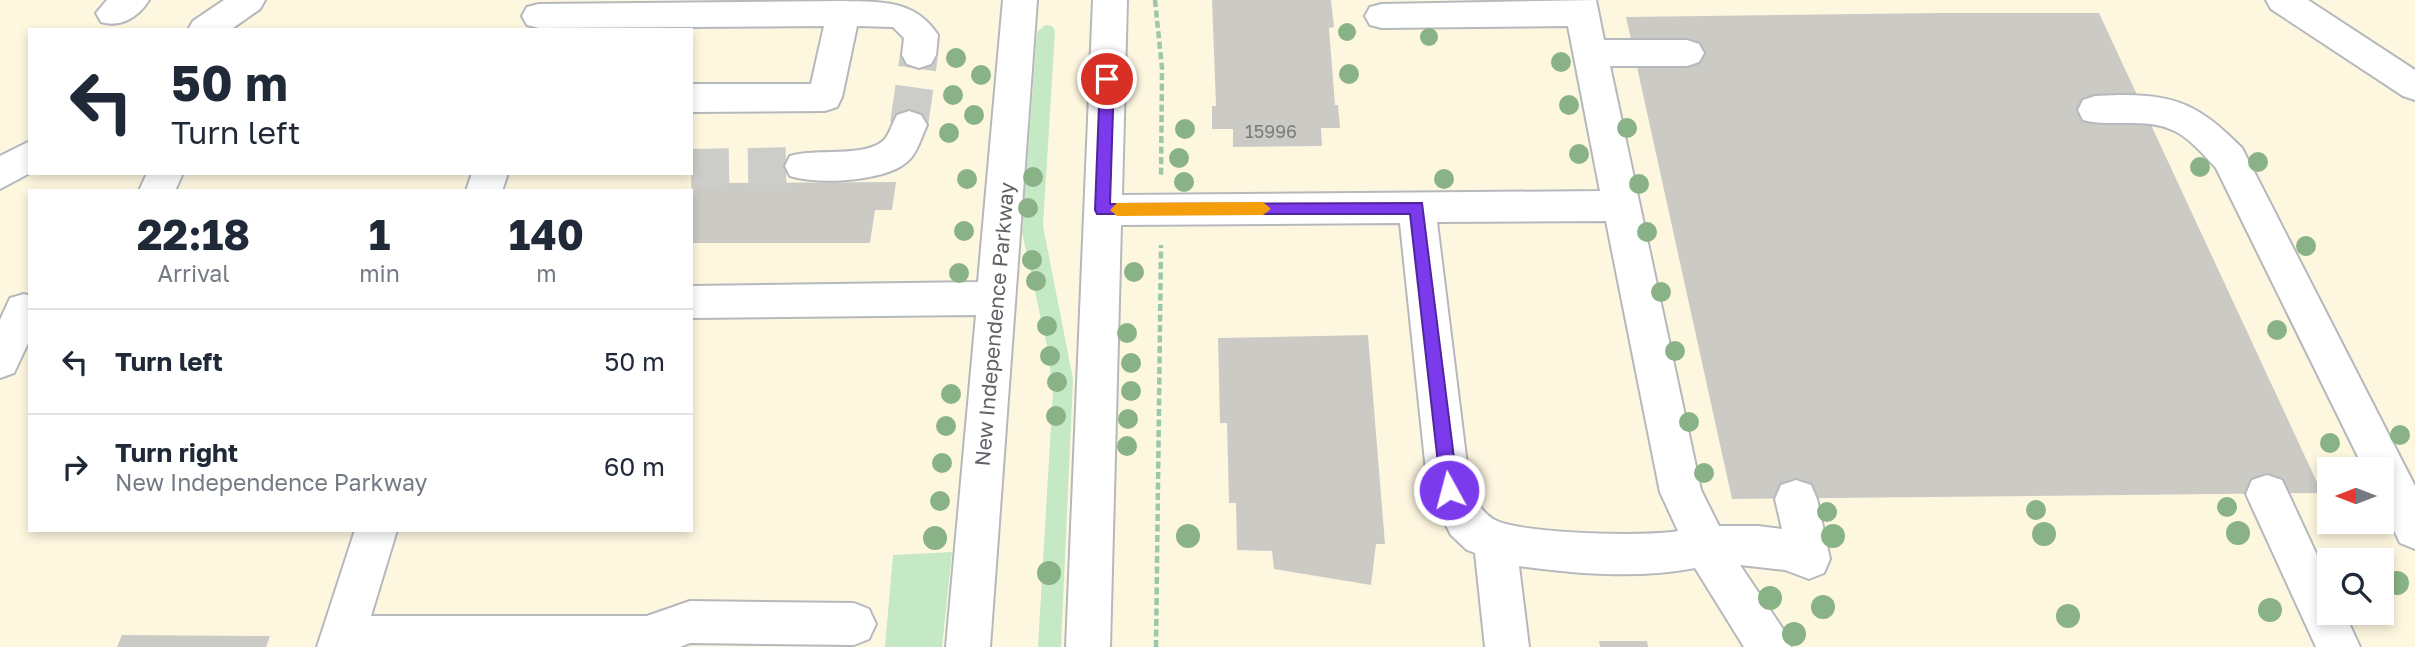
<!DOCTYPE html>
<style>
:root{--surface:#fff;--page:#f6f6f7;--text:#1f2937;--muted:#747a83;--line:#e0e1e3}
body{margin:0;font-family:"Golos Text",sans-serif;background:var(--page);color:var(--text);height:100vh;display:flex;flex-direction:column;font-size:26px;white-space:nowrap}
*{box-sizing:border-box;margin:0}
p{font-size:23px;color:var(--muted)}
.icon{flex:none;width:38px;height:38px;fill:none;stroke:currentColor;stroke-width:2;stroke-linecap:round;stroke-linejoin:round}
.map{position:relative;flex:1;overflow:hidden}
.panel{position:absolute;left:28px;top:189px;width:665px;height:343px;display:flex;flex-direction:column;background:var(--surface);border-radius:0px;box-shadow:0 4px 10px #0003}
.panel>*{flex:none}
.hud{position:absolute;left:28px;top:28px;width:665px;height:147px;border-radius:0px;box-shadow:0 4px 10px #0003;background:#fff;color:var(--text);overflow:hidden}
.needle{width:46px;rotate:270deg}
.buttons{position:absolute;left:2317px;top:457px;display:grid;gap:14px}
.buttons a{display:grid;place-items:center;width:77px;height:77px;border-radius:0px;background:var(--surface);box-shadow:0 4px 10px #0003;font-size:35px}
.pin{position:absolute;display:grid;place-items:center;width:60px;height:60px;color:#fff;margin:-30px;border:4px solid #fff;border-radius:50%;box-shadow:0 2px 7px #0007}
.me{position:absolute;width:77px;margin:-38px;rotate:353deg;stroke-linejoin:round;filter:drop-shadow(0 0 5px #0008)}
.turn{display:flex;align-items:center;gap:24px;height:147px;padding:0 28px;font-size:32px}
.turn .icon{width:91px;height:91px;stroke-width:2.5}
.turn b{display:block;font-size:49px;line-height:60px}
.eta{display:flex;justify-content:space-evenly;align-items:center;height:119px;text-align:center}
.eta b{font-size:42px;font-weight:700;line-height:49px}
ul{padding:0;list-style:none}
li{display:flex;align-items:center;gap:21px;height:105px;padding:0 28px;border-top:2px solid var(--line)}
li div{flex:1}
li b{display:block;font-size:26px}
li em{font-style:normal}
.map>svg:first-child{display:block}
.commercial{fill:#fef7e0;fill-rule:evenodd}
.green{fill:#c5e8c5}
.building{fill:#cccac5}
.lines{fill:none;stroke-linecap:round;stroke-linejoin:round}
.minor-tunnel{stroke:#ccccc8;stroke-width:38;stroke-dasharray:38 19;stroke-linecap:butt}
.minor-casing{stroke:#b5b8bc;stroke-width:4}
.path{stroke:#9cc7a9;stroke-width:4.5;stroke-dasharray:7 3.5;stroke-linecap:butt}
.minor{fill:#fff;fill-rule:evenodd}
.tree{fill:#89b387}
.route{fill:#7c3aed;stroke:#51269a;stroke-width:2}
.slow{fill:#f59e0b}
.labels{text-anchor:middle;dominant-baseline:central;stroke-width:5;stroke-linejoin:round;paint-order:stroke}
.number-label{font-size:18px;fill:#7a7d7f}
.street-label{font-size:21px;fill:#5f6368;stroke:#fff}
</style>
<div class="map">
<svg width="2415" height="647" viewBox="0 0 2415 647">
<rect width="100%" height="100%" fill="#f1efe8"/>
<path class="commercial" d="M0 0H2415V647H0ZM30 30H691V173H30ZM30 191H691V530H30ZM2329 469H2382V522H2329ZM2329 560H2382V612H2329Z"/>
<path class="green" d="M1045 25 1052 26 1055 31 1043 226 1073 379 1061 647H1038L1053 391 1048 351 1022 232 1037 32Z
M952 552 942 647H885L893 555Z"/>
<path class="building" d="M1212 0H1331L1334 27 1329 28 1335 105H1338L1340 128H1321L1322 146 1233 147V129H1212V106H1216Z
M1939 13H2099L2322 493 1732 499 1626 17Z
M695 174H713L711 183 896 182 892 210H875L870 243H691V191Z
M1368 335 1385 544H1376L1371 585 1274 569 1272 551 1237 550 1236 503H1229L1227 423H1220L1218 338Z
M122 635 270 636 266 647H117Z
M1599 641H1647L1648 647H1600Z"/>
<g class="lines">
<path class="minor-tunnel" d="M909 125 919 55
M691 168 803 166"/>
<g class="minor-casing">
<path id="minor" d="M107 0H149C139 17 120 28 101 22L96 13Z
M224 0H265L260 9 230 30H188L193 21Z
M1003 0H1037L990 647H946L976 315 691 318V286L978 282Z
M1093 0H1127L1122 195 1600 191 1568 26 1382 28 1370 25 1365 16 1370 7 1382 4 1596 0 1604 40H1687L1699 44 1704 53 1699 62 1687 66H1610L1701 490 1719 526H1758L1782 529 1775 499 1781 485 1796 480 1811 485 1817 499 1830 559 1824 573 1809 579 1785 570 1740 565 1785 632 1791 647H1744L1695 568C1637 579 1578 574 1519 566L1529 647H1485L1475 553 1467 550 1451 535 1428 490 1400 223 1121 225 1110 647H1066ZM1606 221 1660 492 1678 531C1648 537 1517 534 1493 519 1482 512 1475 500 1470 489L1437 222Z
M2266 0H2308L2415 70V100L2403 96 2271 9Z
M843 1C884 2 915 0 938 35L936 55 931 64 919 68 907 64 902 55 904 38 893 27 857 26 842 97 837 107 825 111 691 112V84H811L824 26 539 28 527 25 522 16 527 7 539 4Z
M2119 95C2177 94 2202 107 2242 148L2415 486V549L2400 543 2382 505V469H2364L2216 168C2185 134 2174 122 2126 123 2111 123 2097 124 2083 120L2078 110 2083 100 2095 96Z
M909 111 921 115 927 125C922 135 918 151 910 159 890 182 817 185 790 176L785 166 790 156C815 148 866 158 884 140 889 135 893 122 897 115Z
M30 141V173L0 189V156Z
M147 173H183L175 191H139Z
M472 173H508L502 191H466Z
M24 294 30 296V339L14 373 0 378V320L10 298Z
M2267 475 2282 480 2329 581V612H2344L2360 647H2316L2246 494 2252 480Z
M355 530H397L371 616H647L690 601 854 603 869 609 876 624 869 639 854 645 690 643 680 647H317Z"/>
</g>
<path class="path" d="M1155 0 1162 68 1161 177
M1156 647 1161 245"/>
<use href="#minor" class="minor"/>
</g>
<g class="tree">
<circle cx="1347" cy="32" r="9"/>
<circle cx="1429" cy="37" r="9"/>
<circle cx="956" cy="58" r="10"/>
<circle cx="1561" cy="62" r="10"/>
<circle cx="1349" cy="74" r="10"/>
<circle cx="981" cy="75" r="10"/>
<circle cx="953" cy="95" r="10"/>
<circle cx="1569" cy="105" r="10"/>
<circle cx="974" cy="115" r="10"/>
<circle cx="1627" cy="128" r="10"/>
<circle cx="1185" cy="129" r="10"/>
<circle cx="949" cy="133" r="10"/>
<circle cx="1579" cy="154" r="10"/>
<circle cx="1179" cy="158" r="10"/>
<circle cx="2258" cy="162" r="10"/>
<circle cx="2200" cy="167" r="10"/>
<circle cx="1033" cy="177" r="10"/>
<circle cx="967" cy="179" r="10"/>
<circle cx="1444" cy="179" r="10"/>
<circle cx="1184" cy="182" r="10"/>
<circle cx="1639" cy="184" r="10"/>
<circle cx="1028" cy="208" r="10"/>
<circle cx="964" cy="231" r="10"/>
<circle cx="1647" cy="232" r="10"/>
<circle cx="2306" cy="246" r="10"/>
<circle cx="1032" cy="260" r="10"/>
<circle cx="1134" cy="272" r="10"/>
<circle cx="959" cy="273" r="10"/>
<circle cx="1036" cy="281" r="10"/>
<circle cx="1661" cy="292" r="10"/>
<circle cx="1047" cy="326" r="10"/>
<circle cx="2277" cy="330" r="10"/>
<circle cx="1127" cy="333" r="10"/>
<circle cx="1675" cy="351" r="10"/>
<circle cx="1050" cy="356" r="10"/>
<circle cx="1131" cy="363" r="10"/>
<circle cx="1057" cy="382" r="10"/>
<circle cx="1131" cy="391" r="10"/>
<circle cx="951" cy="394" r="10"/>
<circle cx="1056" cy="416" r="10"/>
<circle cx="1128" cy="419" r="10"/>
<circle cx="1689" cy="422" r="10"/>
<circle cx="946" cy="426" r="10"/>
<circle cx="2400" cy="435" r="10"/>
<circle cx="2330" cy="443" r="10"/>
<circle cx="1127" cy="446" r="10"/>
<circle cx="942" cy="463" r="10"/>
<circle cx="1704" cy="473" r="10"/>
<circle cx="940" cy="501" r="10"/>
<circle cx="2227" cy="507" r="10"/>
<circle cx="2036" cy="510" r="10"/>
<circle cx="1827" cy="512" r="10"/>
<circle cx="2238" cy="533" r="12"/>
<circle cx="2044" cy="534" r="12"/>
<circle cx="1188" cy="536" r="12"/>
<circle cx="1833" cy="536" r="12"/>
<circle cx="935" cy="538" r="12"/>
<circle cx="1049" cy="573" r="12"/>
<circle cx="2397" cy="583" r="12"/>
<circle cx="1770" cy="598" r="12"/>
<circle cx="1823" cy="607" r="12"/>
<circle cx="2270" cy="610" r="12"/>
<circle cx="2068" cy="616" r="12"/>
<circle cx="1794" cy="634" r="12"/>
</g>
<path class="route" d="M1107 73 1114 79 1110 204 1422 203 1458 490 1455 495 1449 498 1443 495 1441 490 1410 214H1097L1095 210 1100 79Z"/>
<path class="slow" d="M1263 202 1271 209 1263 215 1117 216 1110 210 1117 203Z"/>
<g class="labels">
<g class="number-label">
<text x="1271" y="131">15996</text>
</g>
<g class="street-label">
<text transform="translate(994 324) rotate(-85)">New Independence Parkway</text>
</g>
</g>
</svg>
<div class="buttons">
<a><svg class="needle" viewBox="-14 -14 28 28"><path d="M0-13l5 13h-10z" fill="#e53935"/><path d="M0 13l5-13h-10z" fill="#747a83"/></svg></a>
<a><svg class="icon" aria-label="search" viewBox="0 0 24 24"><circle cx="10" cy="10" r="6"/><path d="M15 15l6 6"/></svg></a>
</div>
<div class="pin" style="left:1107px;top:79px;background:#d93025"><svg class="icon" aria-label="arrive" viewBox="0 0 24 24"><path d="M6 21V4h12l-3 4 3 4H6"/></svg></div>
<svg class="me" style="left:1449px;top:490px" viewBox="-20 -20 40 40"><circle r="17" fill="#7c3aed" stroke="#fff" stroke-width="3"/><path d="M0-11L8 9 0 5-8 9z" fill="#fff"/></svg>
<div class="hud">
<div class="turn"><svg class="icon" aria-label="left" viewBox="0 0 24 24"><path d="M17 20v-9H6M10 6l-5 5 5 5"/></svg><div><b>50 m</b>Turn left</div></div>
</div>
<section class="panel">
<div class="eta">
<div><b>22:18</b><p>Arrival</p></div>
<div><b>1</b><p>min</p></div>
<div><b>140</b><p>m</p></div>
</div>
<ul>
<li><svg class="icon" aria-label="left" viewBox="0 0 24 24"><path d="M17 20v-9H6M10 6l-5 5 5 5"/></svg><div><b>Turn left</b></div><em>50 m</em></li>
<li><svg class="icon" aria-label="right" viewBox="0 0 24 24"><path d="M7 20v-9h11M14 6l5 5-5 5"/></svg><div><b>Turn right</b><p>New Independence Parkway</p></div><em>60 m</em></li>
</ul>
</section>
</div>
